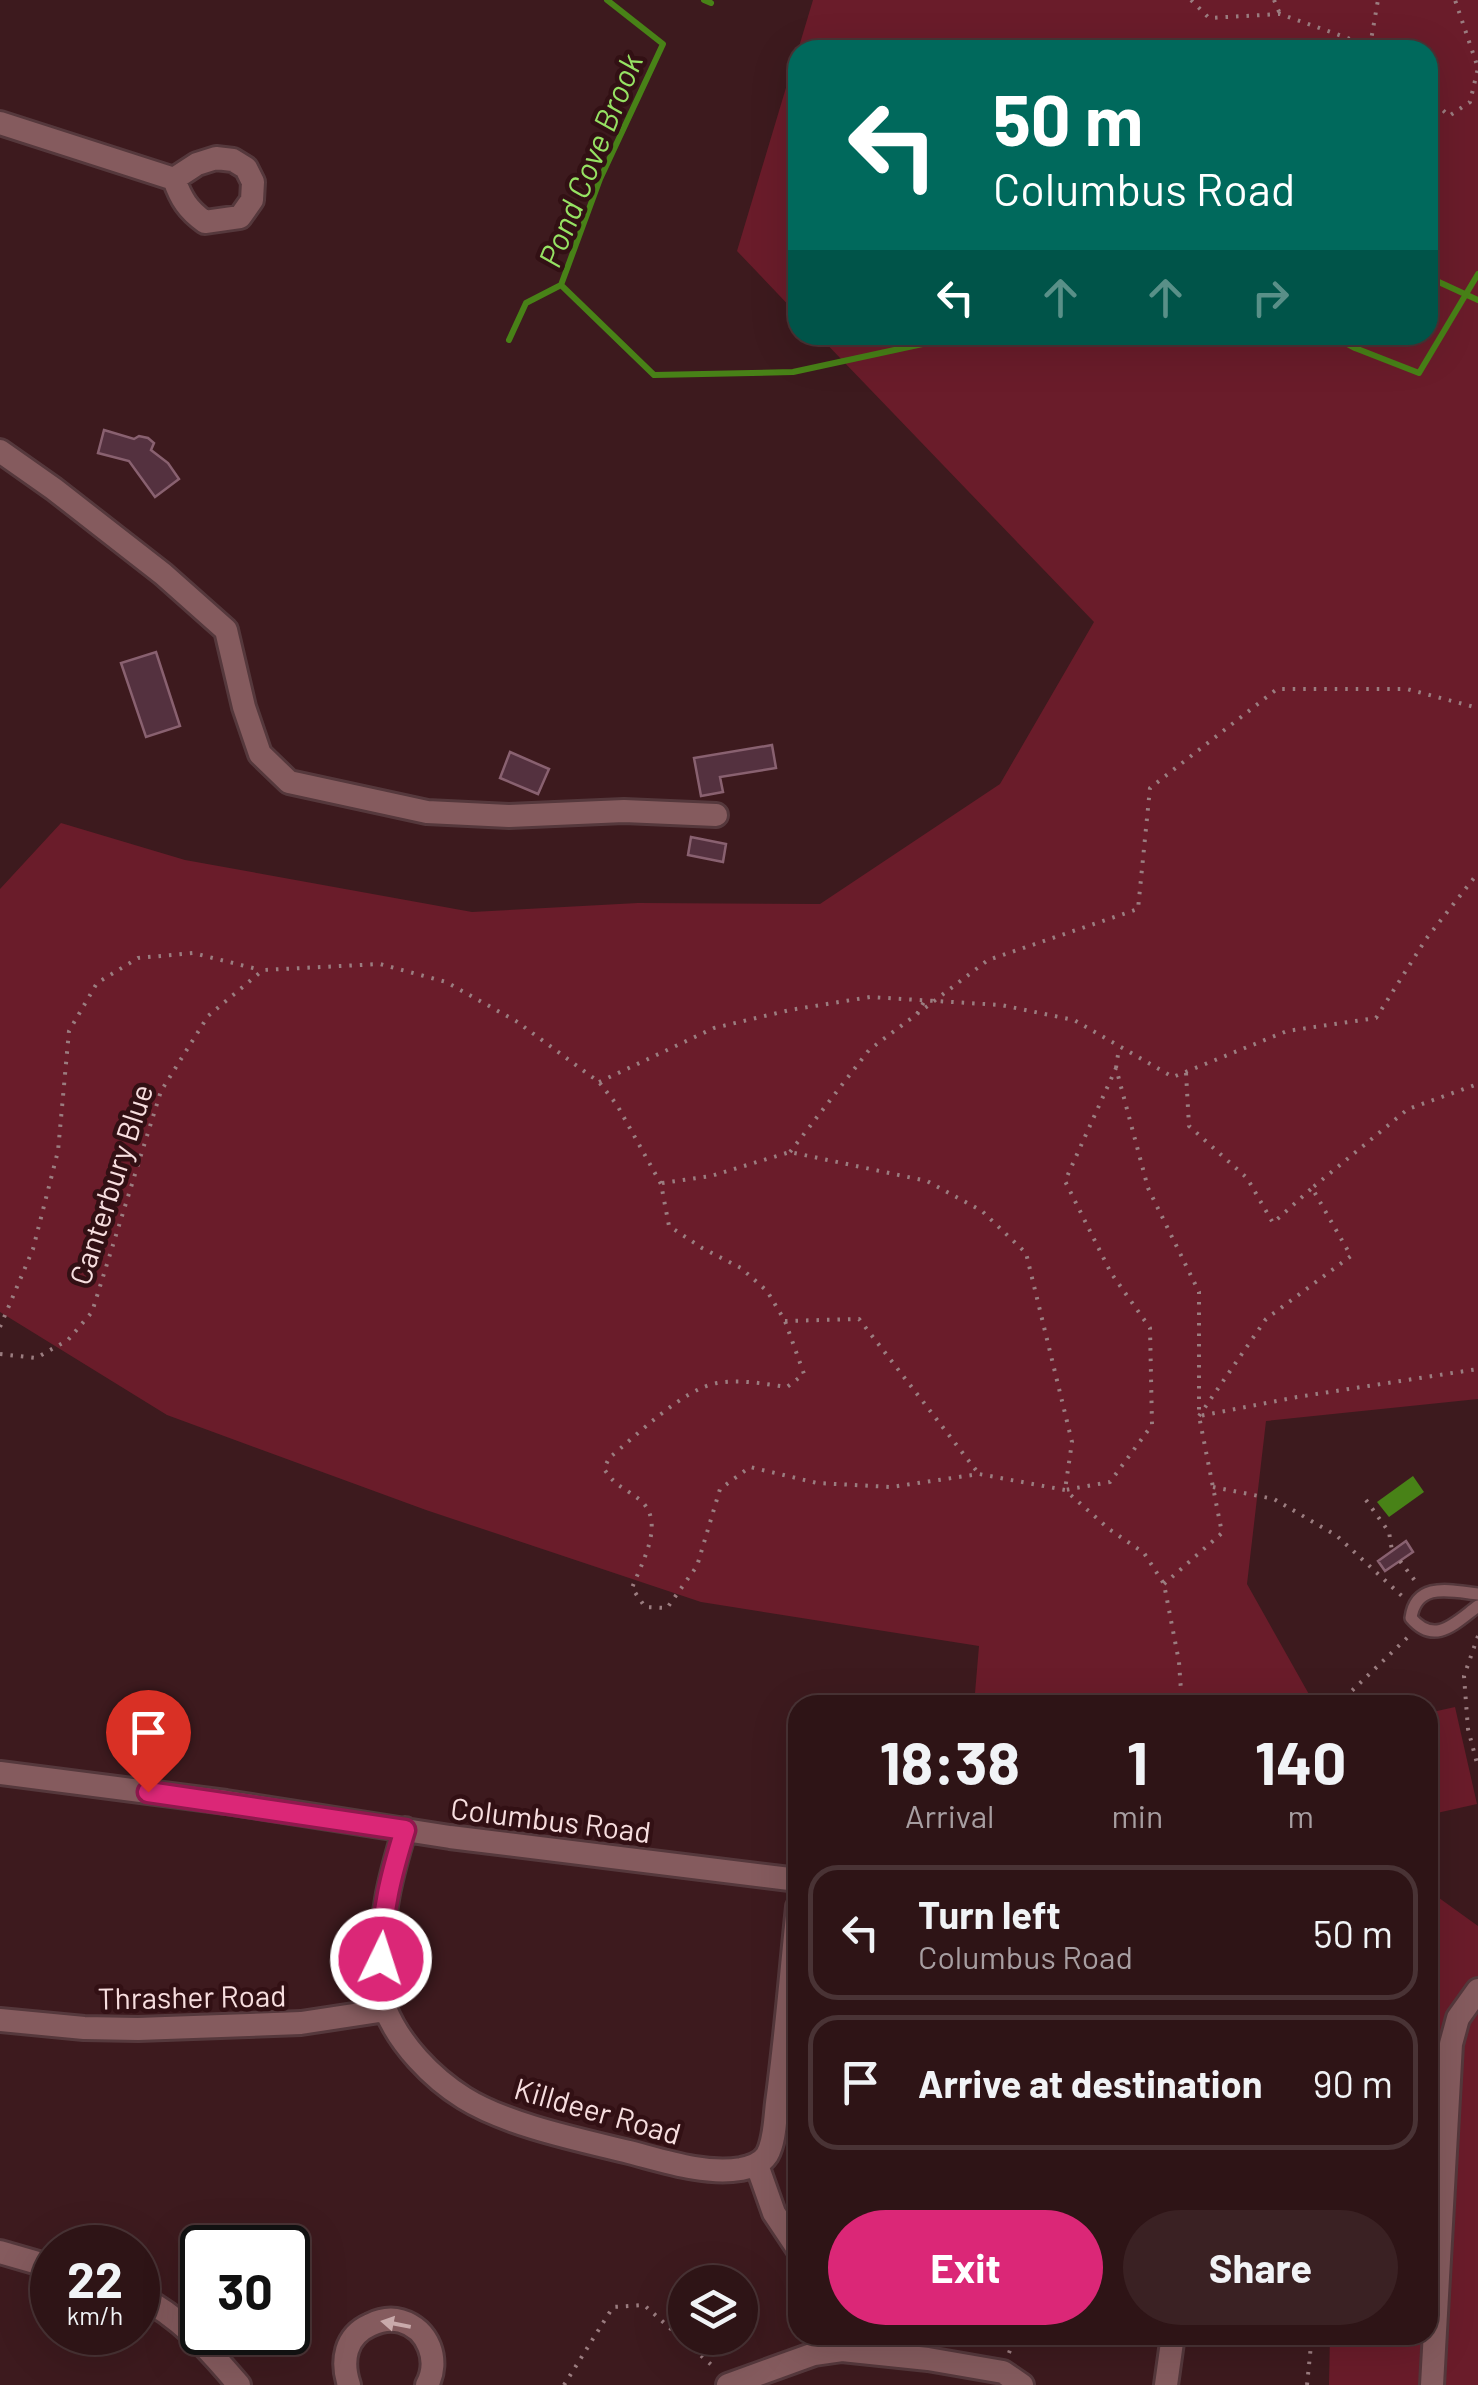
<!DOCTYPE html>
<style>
:root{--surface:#2e1416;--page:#3a2123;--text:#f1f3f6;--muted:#a79ea1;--line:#493335;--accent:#db2777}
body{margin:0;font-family:Barlow,sans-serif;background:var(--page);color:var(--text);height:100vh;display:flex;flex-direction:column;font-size:38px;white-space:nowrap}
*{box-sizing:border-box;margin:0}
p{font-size:32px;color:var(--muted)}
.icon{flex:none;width:55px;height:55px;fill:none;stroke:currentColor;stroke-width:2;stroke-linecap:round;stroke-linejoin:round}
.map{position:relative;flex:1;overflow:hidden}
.drawer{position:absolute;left:788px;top:1695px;width:650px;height:650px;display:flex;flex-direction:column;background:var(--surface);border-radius:30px;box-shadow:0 10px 40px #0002,0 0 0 2px var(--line)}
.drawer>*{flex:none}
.top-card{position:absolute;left:788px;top:40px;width:650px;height:305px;border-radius:30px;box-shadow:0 10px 40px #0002,0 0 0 2px var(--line);background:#00695c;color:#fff;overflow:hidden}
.tools{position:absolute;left:668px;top:2265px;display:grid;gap:20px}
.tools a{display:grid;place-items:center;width:90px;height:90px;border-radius:50%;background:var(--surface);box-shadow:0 10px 40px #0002,0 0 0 2px var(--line);font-size:50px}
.speed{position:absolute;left:30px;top:2225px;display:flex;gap:20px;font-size:50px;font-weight:700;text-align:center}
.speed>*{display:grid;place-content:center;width:130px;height:130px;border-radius:50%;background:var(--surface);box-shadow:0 10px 40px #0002,0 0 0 2px var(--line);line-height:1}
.speed small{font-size:25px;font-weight:400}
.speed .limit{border:5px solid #111;border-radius:15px;background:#fff;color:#111}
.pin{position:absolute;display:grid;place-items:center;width:85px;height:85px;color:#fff;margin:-102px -42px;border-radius:50% 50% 50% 0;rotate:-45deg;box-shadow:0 0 10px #0007}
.pin .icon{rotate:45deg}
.me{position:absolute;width:110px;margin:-55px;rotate:4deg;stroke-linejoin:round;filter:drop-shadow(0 0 8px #0008)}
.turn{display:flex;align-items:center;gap:35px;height:210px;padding:0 40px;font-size:45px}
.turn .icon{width:130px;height:130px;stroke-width:2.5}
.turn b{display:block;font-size:70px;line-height:85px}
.lanes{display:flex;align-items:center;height:95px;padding:0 40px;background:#0003;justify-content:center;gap:50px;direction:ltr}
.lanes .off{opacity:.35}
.eta{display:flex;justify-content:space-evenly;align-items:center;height:170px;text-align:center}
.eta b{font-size:60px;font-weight:700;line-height:70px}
.action{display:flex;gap:20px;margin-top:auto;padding:20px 40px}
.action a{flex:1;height:115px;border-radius:60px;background:var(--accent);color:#fff;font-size:40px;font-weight:700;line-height:115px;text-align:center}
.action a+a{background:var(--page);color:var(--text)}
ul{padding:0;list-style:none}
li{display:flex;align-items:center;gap:30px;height:135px;margin:0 20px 15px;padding:0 20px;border:5px solid var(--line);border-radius:30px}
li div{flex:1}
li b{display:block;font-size:38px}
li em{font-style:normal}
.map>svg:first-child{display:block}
.green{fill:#6a1c2a}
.water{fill:#488217}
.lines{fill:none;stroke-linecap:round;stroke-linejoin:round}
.stream{stroke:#488217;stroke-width:6}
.building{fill:#54313f;stroke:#896170;stroke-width:2.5}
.lane-casing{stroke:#55383c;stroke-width:16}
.street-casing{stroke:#55383c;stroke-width:28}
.path{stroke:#9b7d80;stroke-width:4;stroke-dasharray:2.5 8;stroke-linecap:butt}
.lane{stroke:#855b5e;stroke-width:11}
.street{stroke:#855b5e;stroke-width:22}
.oneway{fill:#c9aaab}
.route-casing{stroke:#8e194d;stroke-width:25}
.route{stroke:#db2777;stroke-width:18}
.labels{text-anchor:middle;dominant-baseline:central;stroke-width:9;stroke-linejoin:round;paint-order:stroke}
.street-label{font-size:30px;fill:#f7dedf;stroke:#321014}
.water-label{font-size:32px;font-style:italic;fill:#96e263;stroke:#321014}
</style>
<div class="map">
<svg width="1478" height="2385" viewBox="0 0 1478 2385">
<rect width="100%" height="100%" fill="#3d1a1e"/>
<path class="green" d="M813 0H1478V1399L1266 1421 1247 1584 1315 1705H974L979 1646 701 1602 426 1510 167 1415 0 1312V889L61 823 185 860 472 912 638 903 820 904 1000 784 1094 622 818 335H1428V50H798Z
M797 51 798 314H797L737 251Z
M1455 1707 1477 1804 1428 1815V1713Z
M1428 1890 1478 1926V2385H1329L1330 2335H1428Z"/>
<path class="water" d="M1413 1476 1424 1492 1389 1517 1377 1502Z"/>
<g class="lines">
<path class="stream" d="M607 0 663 44 600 179 561 285 654 375 793 372 964 335
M704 0 711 3
M1428 277 1478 300
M1331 335 1355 348 1419 373 1478 274
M509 340 526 303 561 285
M1355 348 1365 335"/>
</g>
<path class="building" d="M104 430 134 439 139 436 148 438 154 443 151 450 168 463 179 479 155 497 129 461 98 453Z
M156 652 180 726 146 737 121 663Z
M772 745 776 768 720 777 723 792 701 796 694 758Z
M510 752 549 769 538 794 500 778Z
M691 837 726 844 723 862 688 855Z
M1406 1541 1413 1552 1385 1571 1378 1561Z"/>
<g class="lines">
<g class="lane-casing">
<path id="lane" d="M1478 1594C1451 1591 1416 1581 1411 1618 1435 1646 1455 1623 1478 1606"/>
</g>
<g class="street-casing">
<path id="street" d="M0 123 174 179
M216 158 233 160 246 168 253 182 252 200 240 217 205 222C188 210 181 199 174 179L197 164Z
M0 451 54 489 163 574 226 630 244 707 260 754 289 782 427 812 509 816 624 811 716 815
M0 1773 226 1802 450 1837 798 1880
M405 1829C390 1878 382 1911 381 1963 381 1978 380 1994 385 2008 399 2044 432 2078 464 2098 507 2125 580 2140 629 2152 664 2161 705 2175 741 2169 751 2167 761 2164 767 2155 775 2141 775 2119 777 2103 786 2038 791 1972 798 1907
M0 2020 84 2028 138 2029 301 2023 386 2010
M757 2165 774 2213 798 2249
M0 2252 52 2267
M138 2296C179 2315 210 2351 239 2385
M349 2385C341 2361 345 2336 370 2325 380 2320 390 2318 401 2321 429 2329 440 2361 427 2385
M728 2385 814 2354 842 2350 928 2359 1003 2372 1022 2385
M1166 2385 1173 2335
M1432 2385 1451 2044 1458 2018 1478 1990"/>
</g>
<path class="path" d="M1191 0 1209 18 1280 14 1370 46 1375 50
M1274 0 1280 14
M1370 46 1378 0
M1428 96 1449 116 1470 102 1478 68 1455 0
M917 1014 988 960 1138 909 1150 788 1277 689H1407L1478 708
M1116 1068 1119 1048
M1186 1073 1189 1126 1247 1178 1273 1223 1312 1188
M599 1082 714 1028 790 1010 870 997 1001 1005 1074 1020 1173 1077 1287 1031 1376 1018 1426 939 1478 873
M790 1152 869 1050 917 1014 925 1000
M662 1183 711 1176 790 1152 927 1181 982 1211 1026 1253 1072 1442 1065 1490 1110 1482 1152 1425 1150 1328 1111 1273 1065 1181 1116 1068 1148 1188 1199 1292V1416
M785 1321 859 1319 979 1474
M0 1327 33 1249 58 1151 69 1031 97 983 138 958 193 953 261 970
M0 1354 36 1358 68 1340 92 1312 161 1091 208 1016 263 970 380 964 446 982 516 1021 599 1082 617 1105 661 1184 669 1226 702 1248 741 1268 767 1291 785 1321 804 1374 787 1387C765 1384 740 1379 717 1383 683 1389 636 1436 609 1458L604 1469C617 1488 624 1487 640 1500 666 1522 642 1562 632 1588L645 1607 667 1608 697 1566 720 1489 750 1467 817 1483 891 1487 979 1474 1065 1490 1109 1529 1144 1553 1164 1584 1179 1662 1182 1705
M1199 1416 1266 1319 1351 1256 1312 1188 1408 1109 1478 1084
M1213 1487 1274 1499 1337 1536 1403 1597
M1366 1500 1389 1532 1392 1551
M1400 1561 1416 1582
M1164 1584 1222 1533 1199 1416 1297 1397 1478 1369
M1478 1636 1464 1676 1468 1729 1478 1767
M1337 1705 1408 1637
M1009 2353 1015 2335
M564 2385 613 2307 644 2305 716 2369
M1307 2385 1312 2335"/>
<use href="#lane" class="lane"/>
<use href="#street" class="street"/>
</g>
<defs><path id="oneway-solid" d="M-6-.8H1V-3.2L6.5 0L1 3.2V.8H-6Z" transform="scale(2.5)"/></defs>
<use class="oneway" href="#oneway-solid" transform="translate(396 2324) rotate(-169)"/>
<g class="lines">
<g class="route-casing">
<path id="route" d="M148 1792 405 1830C391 1875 382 1910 381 1959"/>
</g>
<use href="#route" class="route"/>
</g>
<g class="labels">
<g class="street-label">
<text transform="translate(110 1184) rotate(-72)">Canterbury Blue</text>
<text transform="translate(551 1819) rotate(7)">Columbus Road</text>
<text transform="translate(192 1996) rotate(-1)">Thrasher Road</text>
<text transform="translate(598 2110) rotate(16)">Killdeer Road</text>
</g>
<g class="water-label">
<text transform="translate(589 160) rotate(-68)">Pond Cove Brook</text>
</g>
</g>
</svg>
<div class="tools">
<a><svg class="icon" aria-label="layers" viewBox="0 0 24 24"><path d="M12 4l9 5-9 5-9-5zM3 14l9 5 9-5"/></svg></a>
</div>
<div class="speed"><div>22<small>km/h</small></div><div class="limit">30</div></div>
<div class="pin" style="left:148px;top:1792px;background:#d93025"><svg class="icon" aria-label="arrive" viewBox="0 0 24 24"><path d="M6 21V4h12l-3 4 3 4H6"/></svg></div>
<svg class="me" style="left:381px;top:1959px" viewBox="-20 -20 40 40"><circle r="17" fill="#db2777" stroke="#fff" stroke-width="3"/><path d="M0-11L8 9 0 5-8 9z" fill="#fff"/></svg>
<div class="top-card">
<div class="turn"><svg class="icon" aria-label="left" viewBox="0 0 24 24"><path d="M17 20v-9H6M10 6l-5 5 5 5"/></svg><div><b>50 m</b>Columbus Road</div></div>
<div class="lanes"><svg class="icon" aria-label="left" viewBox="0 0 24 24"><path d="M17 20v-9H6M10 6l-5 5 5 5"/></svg><svg class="icon off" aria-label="ahead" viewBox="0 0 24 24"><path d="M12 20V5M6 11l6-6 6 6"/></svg><svg class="icon off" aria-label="ahead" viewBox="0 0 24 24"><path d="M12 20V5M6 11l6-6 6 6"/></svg><svg class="icon off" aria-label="right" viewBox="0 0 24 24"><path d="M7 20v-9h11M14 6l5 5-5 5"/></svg></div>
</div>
<section class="drawer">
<div class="eta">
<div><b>18:38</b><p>Arrival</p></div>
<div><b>1</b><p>min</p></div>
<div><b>140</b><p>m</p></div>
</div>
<ul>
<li><svg class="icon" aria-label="left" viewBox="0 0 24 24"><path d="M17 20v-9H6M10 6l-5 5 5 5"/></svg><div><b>Turn left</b><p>Columbus Road</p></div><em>50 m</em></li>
<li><svg class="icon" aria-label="arrive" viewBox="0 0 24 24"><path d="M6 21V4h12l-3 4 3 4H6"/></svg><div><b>Arrive at destination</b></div><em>90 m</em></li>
</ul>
<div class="action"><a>Exit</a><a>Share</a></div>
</section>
</div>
